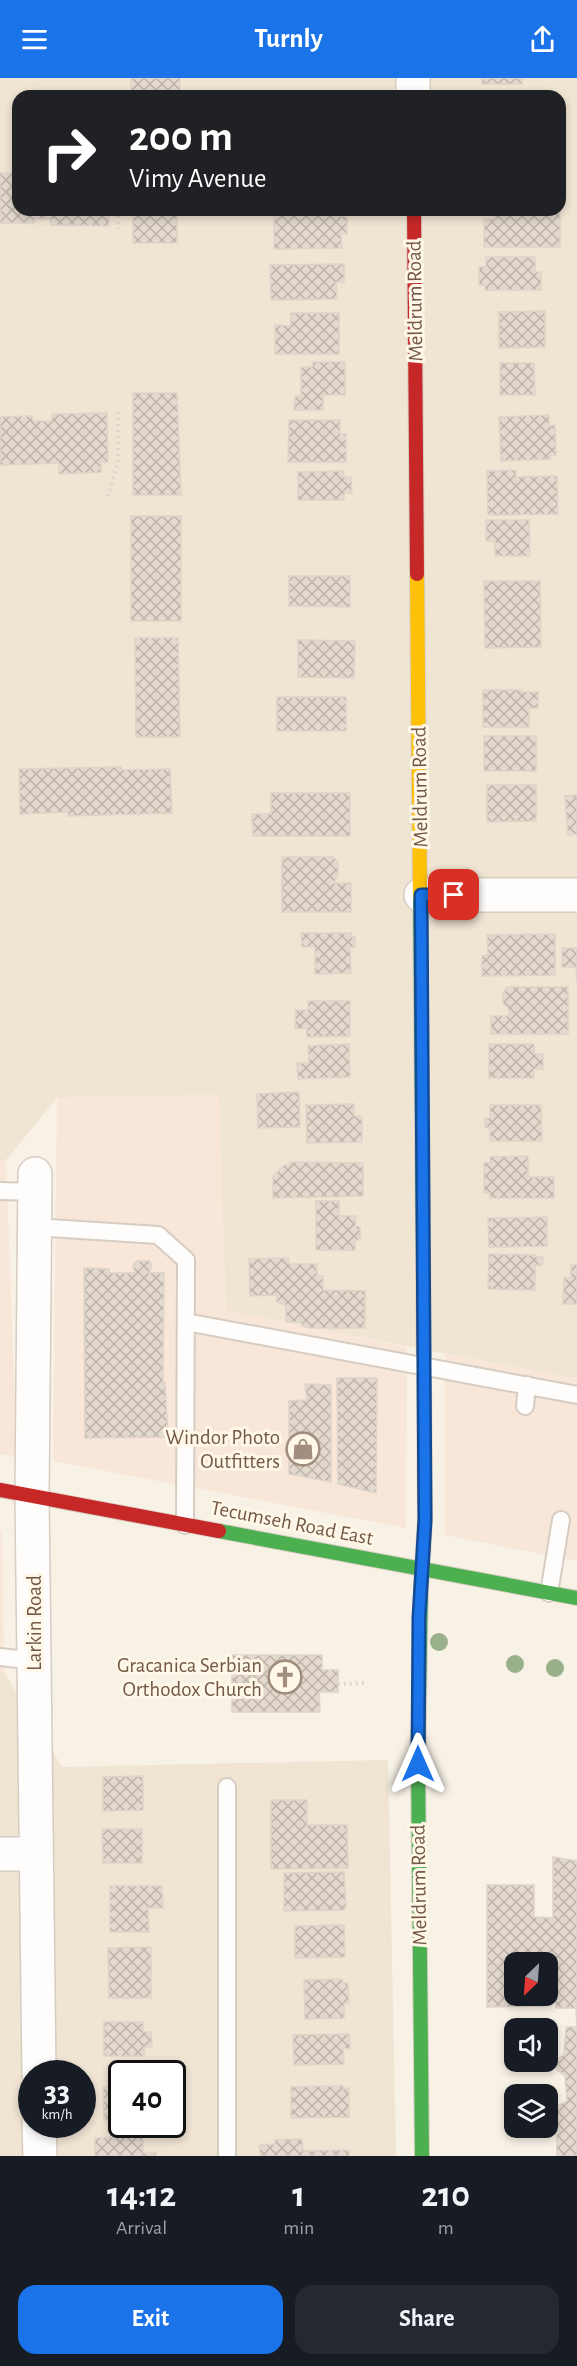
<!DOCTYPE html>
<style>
:root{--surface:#171b24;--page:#242831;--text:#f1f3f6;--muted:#9ea1a6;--accent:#1a73e8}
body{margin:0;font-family:"Alegreya Sans",sans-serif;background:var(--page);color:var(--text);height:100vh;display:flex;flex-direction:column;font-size:22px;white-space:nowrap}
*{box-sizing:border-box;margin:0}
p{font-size:20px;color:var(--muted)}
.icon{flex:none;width:33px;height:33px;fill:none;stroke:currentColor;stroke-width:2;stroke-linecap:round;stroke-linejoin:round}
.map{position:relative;height:2078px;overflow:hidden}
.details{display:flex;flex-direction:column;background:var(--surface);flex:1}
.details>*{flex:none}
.top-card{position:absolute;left:12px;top:12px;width:554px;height:126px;border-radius:18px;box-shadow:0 3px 9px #0003;background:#202124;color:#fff;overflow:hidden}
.needle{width:39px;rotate:205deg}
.controls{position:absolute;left:504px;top:1874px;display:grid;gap:12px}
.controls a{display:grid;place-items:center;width:54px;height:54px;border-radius:12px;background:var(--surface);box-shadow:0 3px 9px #0003;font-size:30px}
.speed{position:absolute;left:18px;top:1982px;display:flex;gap:12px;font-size:30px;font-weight:700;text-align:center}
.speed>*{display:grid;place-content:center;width:78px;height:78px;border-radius:50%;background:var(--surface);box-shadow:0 3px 9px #0003;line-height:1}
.speed small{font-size:15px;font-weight:400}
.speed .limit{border:3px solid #111;border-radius:9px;background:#fff;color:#111}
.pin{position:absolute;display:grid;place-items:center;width:51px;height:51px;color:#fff;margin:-26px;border-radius:12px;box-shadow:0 3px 9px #0006}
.me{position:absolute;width:66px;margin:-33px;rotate:0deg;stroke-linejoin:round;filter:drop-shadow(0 0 4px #0008)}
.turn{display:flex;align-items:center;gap:21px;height:126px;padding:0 18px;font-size:27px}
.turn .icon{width:78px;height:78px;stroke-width:2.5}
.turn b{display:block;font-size:42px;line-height:51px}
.eta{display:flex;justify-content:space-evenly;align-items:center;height:102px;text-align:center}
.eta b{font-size:36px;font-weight:700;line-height:42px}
.button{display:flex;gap:12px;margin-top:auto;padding:12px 18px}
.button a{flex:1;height:69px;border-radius:18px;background:var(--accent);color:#fff;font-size:24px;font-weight:700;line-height:69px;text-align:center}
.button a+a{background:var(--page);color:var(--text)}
header{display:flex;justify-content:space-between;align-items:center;height:78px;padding:0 18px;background:var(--accent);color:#fff;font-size:27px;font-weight:700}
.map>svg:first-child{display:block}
.residential{fill:#f0e4d3;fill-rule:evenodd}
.commercial{fill:#f8e6d9}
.building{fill:url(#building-cross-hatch);stroke:#dfd4c9;stroke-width:1.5}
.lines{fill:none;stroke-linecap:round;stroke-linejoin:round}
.lane-casing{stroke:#d6ccc2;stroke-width:20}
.street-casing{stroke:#d6ccc2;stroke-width:36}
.fast-casing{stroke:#d7cdc3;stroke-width:16}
.slow-casing{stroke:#d7cdc3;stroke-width:16}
.jam-casing{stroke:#d7cdc3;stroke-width:16}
.path{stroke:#d9d1cb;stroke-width:4;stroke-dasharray:1.5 4.5;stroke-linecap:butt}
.lane{stroke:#fefdfb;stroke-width:16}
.street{stroke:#fefdfb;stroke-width:33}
.fast{stroke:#4caf50;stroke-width:14}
.slow{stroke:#ffc107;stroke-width:14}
.jam{stroke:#c62828;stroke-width:14}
.tree{fill:#9ab08a}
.route-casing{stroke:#114b97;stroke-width:15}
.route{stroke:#1a73e8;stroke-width:10}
.labels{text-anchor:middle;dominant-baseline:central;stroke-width:6;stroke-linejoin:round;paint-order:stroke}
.street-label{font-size:21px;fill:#745947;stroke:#fff7e7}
.poi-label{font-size:21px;fill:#745947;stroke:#fff7e7;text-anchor:end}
</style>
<header><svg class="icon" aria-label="menu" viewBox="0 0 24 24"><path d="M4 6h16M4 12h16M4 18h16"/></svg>Turnly<svg class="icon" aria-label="share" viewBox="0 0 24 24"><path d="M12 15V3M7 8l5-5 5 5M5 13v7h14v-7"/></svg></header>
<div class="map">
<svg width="577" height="2078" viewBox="0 0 577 2078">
<defs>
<pattern id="building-cross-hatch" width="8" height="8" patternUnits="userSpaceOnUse" patternTransform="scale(1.5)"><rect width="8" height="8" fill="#e3d9ce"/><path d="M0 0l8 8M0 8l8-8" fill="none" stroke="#bdb3a9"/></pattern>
</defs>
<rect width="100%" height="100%" fill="#f7f1e6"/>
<path class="residential" d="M0 0H577V1301L226 1233 218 1017 57 1020 6 1082H0ZM18 18H560V132H18Z
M0 1594H4L62 1689 388 1682 396 2078H0ZM32 1995H82V2046H32ZM122 1995H172V2046H122Z"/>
<path class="commercial" d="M219 1017 226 1232 407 1269 406 1450 53 1383 57 1020Z
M0 1082H6L17 1379 0 1376Z
M445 1276 577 1301V1483L445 1457Z
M0 1452H2L4 1594H0Z"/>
<path class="building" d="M131 0H180V18H131Z
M482 0H522V6H482Z
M497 14H557V18H497Z
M274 16H335V18H274Z
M0 95H18V132H109V148L51 147 50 141H34V145H0Z
M560 128V169H484V141H495V132H560Z
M133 132H177V165H133Z
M274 132H340L341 138H347V156H341L342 170 274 171Z
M486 179H535V194H541V212H485V207H479V189H486Z
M344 186V204H336L337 221 271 222 270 187Z
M545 233V269L499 270V234Z
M291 235H339V276H275V247L291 248Z
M313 284H345V317H323V332H294L295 318H301V289H312Z
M500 285H534L535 317H500Z
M133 315H177L181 417H133Z
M107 335 108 384H101V394L59 396V385L0 387V339L32 338 33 343H52V336Z
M549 337V348L555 347 556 377 550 378 551 381 501 383 499 339Z
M289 342H340V356H346V384H288Z
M516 392V399L557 398 558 436 488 437 487 393Z
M343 393 344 399H351L352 415H344V422H298V394Z
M131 438H181V543H131Z
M486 442H529L530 478H495V463H486Z
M289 498H350V529L289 528Z
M484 503H540L541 569 485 570Z
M135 560H178L180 659H136Z
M298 562 355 563 354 600 298 599Z
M483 612H520L523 614H538V630H529V649H483Z
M277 619H346V653H277Z
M484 658H536V693H484Z
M121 689 122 692 170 691 172 735 68 738V734L20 736 19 691Z
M487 707H536V743L487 744Z
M271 715H350V758H253L252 736H271Z
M577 717V756L568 757 565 718Z
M282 779H333L338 784V796L334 805H351V834H282Z
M301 855H351V859H355V869H350L351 895 315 896V869H302Z
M555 856V897L482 898V878L488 877 487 857Z
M562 870H577V904L576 889H562Z
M507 909H568V956H491V938H509V931L503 925V915Z
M308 923H350V958L307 959V950L295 951 296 932H308Z
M349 966 350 999 298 1001 297 985H309L308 968Z
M489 966H534V976H543V991H534V1000H489Z
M299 1014 300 1049 258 1050 257 1016Z
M354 1026V1038H362V1064L307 1065 306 1027Z
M490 1027H541L542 1063H490V1051L485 1049V1040H490Z
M528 1078V1099H554V1120H490V1115H484V1085H490V1079Z
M290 1084 363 1085V1118L273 1120V1098L284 1087H290Z
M316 1123H339V1138H356L355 1148 360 1149V1162H355V1172H316Z
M547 1139V1168L489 1169 488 1140Z
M489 1176 536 1177V1179H543L542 1187H535V1212L488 1211Z
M288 1180 289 1186H317V1198H323V1212L365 1213V1250H310L302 1248V1244H286V1227L277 1224 276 1217 250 1218 249 1181Z
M137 1183H149L152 1187 149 1195H164L163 1305H165L168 1359 85 1360 84 1190 109 1191V1195H135L133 1187Z
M571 1187H577V1226H563L564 1200H571Z
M337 1300H377L376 1415 338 1406Z
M305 1306 331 1307V1404L289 1396V1323L307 1322Z
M232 1577H322V1592H338V1614H319L320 1634H232Z
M143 1698V1732L103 1733V1699Z
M271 1722H307V1747H347L348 1790 271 1791Z
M102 1751H142V1785H103Z
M553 1779 577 1783V2078H557L556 2029 567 2023 565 1998 557 1992V1982L564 1976 566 1949H577L576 1930H556L555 1894 548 1893V1884H514V1917H542V1928L487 1929V1807H534V1839L553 1840Z
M344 1794 346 1829 344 1832 284 1833V1795Z
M110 1808H162L163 1830H148L149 1854H110Z
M344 1847 345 1879 295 1880V1848Z
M151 1869V1920H109L108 1870Z
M342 1901 343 1905H348L349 1925H344V1940L305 1941 304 1902Z
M104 1944H143V1954H151L152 1969H144V1978H104Z
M349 1956 350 1971 343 1970 344 1986 294 1987 293 1957Z
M122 2008V2042H104L103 2009Z
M343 2008V2011L349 2010V2039L291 2040V2009Z
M143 2059V2075H156V2078H95V2060Z
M302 2061 303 2073 349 2072V2078H260V2067L275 2066V2062Z"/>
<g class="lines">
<g class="lane-casing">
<path id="lane" d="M0 1113 34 1114
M34 1149 158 1157 186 1182 185 1447
M186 1244 577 1317
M525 1328 527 1307
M549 1515 561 1442
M0 1579 35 1583
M227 2078V1709"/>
</g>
<g class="street-casing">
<path id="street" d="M413 0V18
M421 817H577
M35 1096 32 1418 39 1995
M0 1776H36
M39 2046 40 2078"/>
</g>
<g class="fast-casing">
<path id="fast" d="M420 819 423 1162
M219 1453 577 1520
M421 1509 418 1686 422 2078"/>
</g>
<g class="slow-casing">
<path id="slow" d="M417 496 420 819"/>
</g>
<g class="jam-casing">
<path id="jam" d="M414 132 417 496
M0 1412 219 1453
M421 1509 425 1442 423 1162"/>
</g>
<path class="path" d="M118 132V151
M108 418 118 384V331
M338 1606 367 1605"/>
<use href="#lane" class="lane"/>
<use href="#street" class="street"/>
<use href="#fast" class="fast"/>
<use href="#slow" class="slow"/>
<use href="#jam" class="jam"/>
</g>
<g class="tree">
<circle cx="439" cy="1564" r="9"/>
<circle cx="515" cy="1586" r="9"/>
<circle cx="555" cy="1590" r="9"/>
</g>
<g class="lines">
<g class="route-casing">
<path id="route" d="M418 1686 419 1540 425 1442 421 817H454"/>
</g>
<use href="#route" class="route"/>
</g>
<defs>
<g id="shop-ring" transform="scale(1.725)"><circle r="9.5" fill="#fff7e7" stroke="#a28e7f" stroke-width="1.5"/><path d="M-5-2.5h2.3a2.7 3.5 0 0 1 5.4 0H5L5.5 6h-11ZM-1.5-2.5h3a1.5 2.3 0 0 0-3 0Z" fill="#a28e7f"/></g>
<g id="church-ring" transform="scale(1.725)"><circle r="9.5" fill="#fff7e7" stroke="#a28e7f" stroke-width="1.5"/><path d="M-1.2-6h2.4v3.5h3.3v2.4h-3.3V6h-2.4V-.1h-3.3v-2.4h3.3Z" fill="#a28e7f"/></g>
</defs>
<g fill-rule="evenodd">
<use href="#shop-ring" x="303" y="1371"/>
<use href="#church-ring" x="285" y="1599"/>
</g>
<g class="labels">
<g class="street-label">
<text transform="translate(415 223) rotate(-91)">Meldrum Road</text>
<text transform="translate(420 709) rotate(-91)">Meldrum Road</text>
<text transform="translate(292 1445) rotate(11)">Tecumseh Road East</text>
<text transform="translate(34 1545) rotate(-90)">Larkin Road</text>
<text transform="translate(419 1807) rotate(-91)">Meldrum Road</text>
</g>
<g class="poi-label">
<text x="280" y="1359">Windor Photo<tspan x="280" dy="24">Outfitters</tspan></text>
<text x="262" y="1587">Gracanica Serbian<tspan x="262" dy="24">Orthodox Church</tspan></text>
</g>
</g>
</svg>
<div class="controls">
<a><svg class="needle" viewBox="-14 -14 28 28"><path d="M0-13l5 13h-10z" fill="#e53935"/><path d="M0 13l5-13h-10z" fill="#9ea1a6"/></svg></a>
<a><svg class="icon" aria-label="sound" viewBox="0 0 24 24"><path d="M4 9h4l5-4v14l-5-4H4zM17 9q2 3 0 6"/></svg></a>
<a><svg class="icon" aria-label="layers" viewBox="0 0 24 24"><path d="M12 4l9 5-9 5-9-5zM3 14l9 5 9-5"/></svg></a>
</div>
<div class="speed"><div>33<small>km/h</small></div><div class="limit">40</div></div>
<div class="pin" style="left:454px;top:817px;background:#d93025"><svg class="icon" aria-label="arrive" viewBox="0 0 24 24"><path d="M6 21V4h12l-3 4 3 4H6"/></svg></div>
<svg class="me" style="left:418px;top:1686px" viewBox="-20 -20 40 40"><path d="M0-17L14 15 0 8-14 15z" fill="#1a73e8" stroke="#fff" stroke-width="4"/></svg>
<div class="top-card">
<div class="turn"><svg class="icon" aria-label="right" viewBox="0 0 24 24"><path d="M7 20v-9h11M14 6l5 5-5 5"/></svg><div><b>200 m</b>Vimy Avenue</div></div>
</div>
</div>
<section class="details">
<div class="eta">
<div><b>14:12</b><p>Arrival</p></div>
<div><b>1</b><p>min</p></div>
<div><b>210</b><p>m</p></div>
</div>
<div class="button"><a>Exit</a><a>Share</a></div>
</section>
